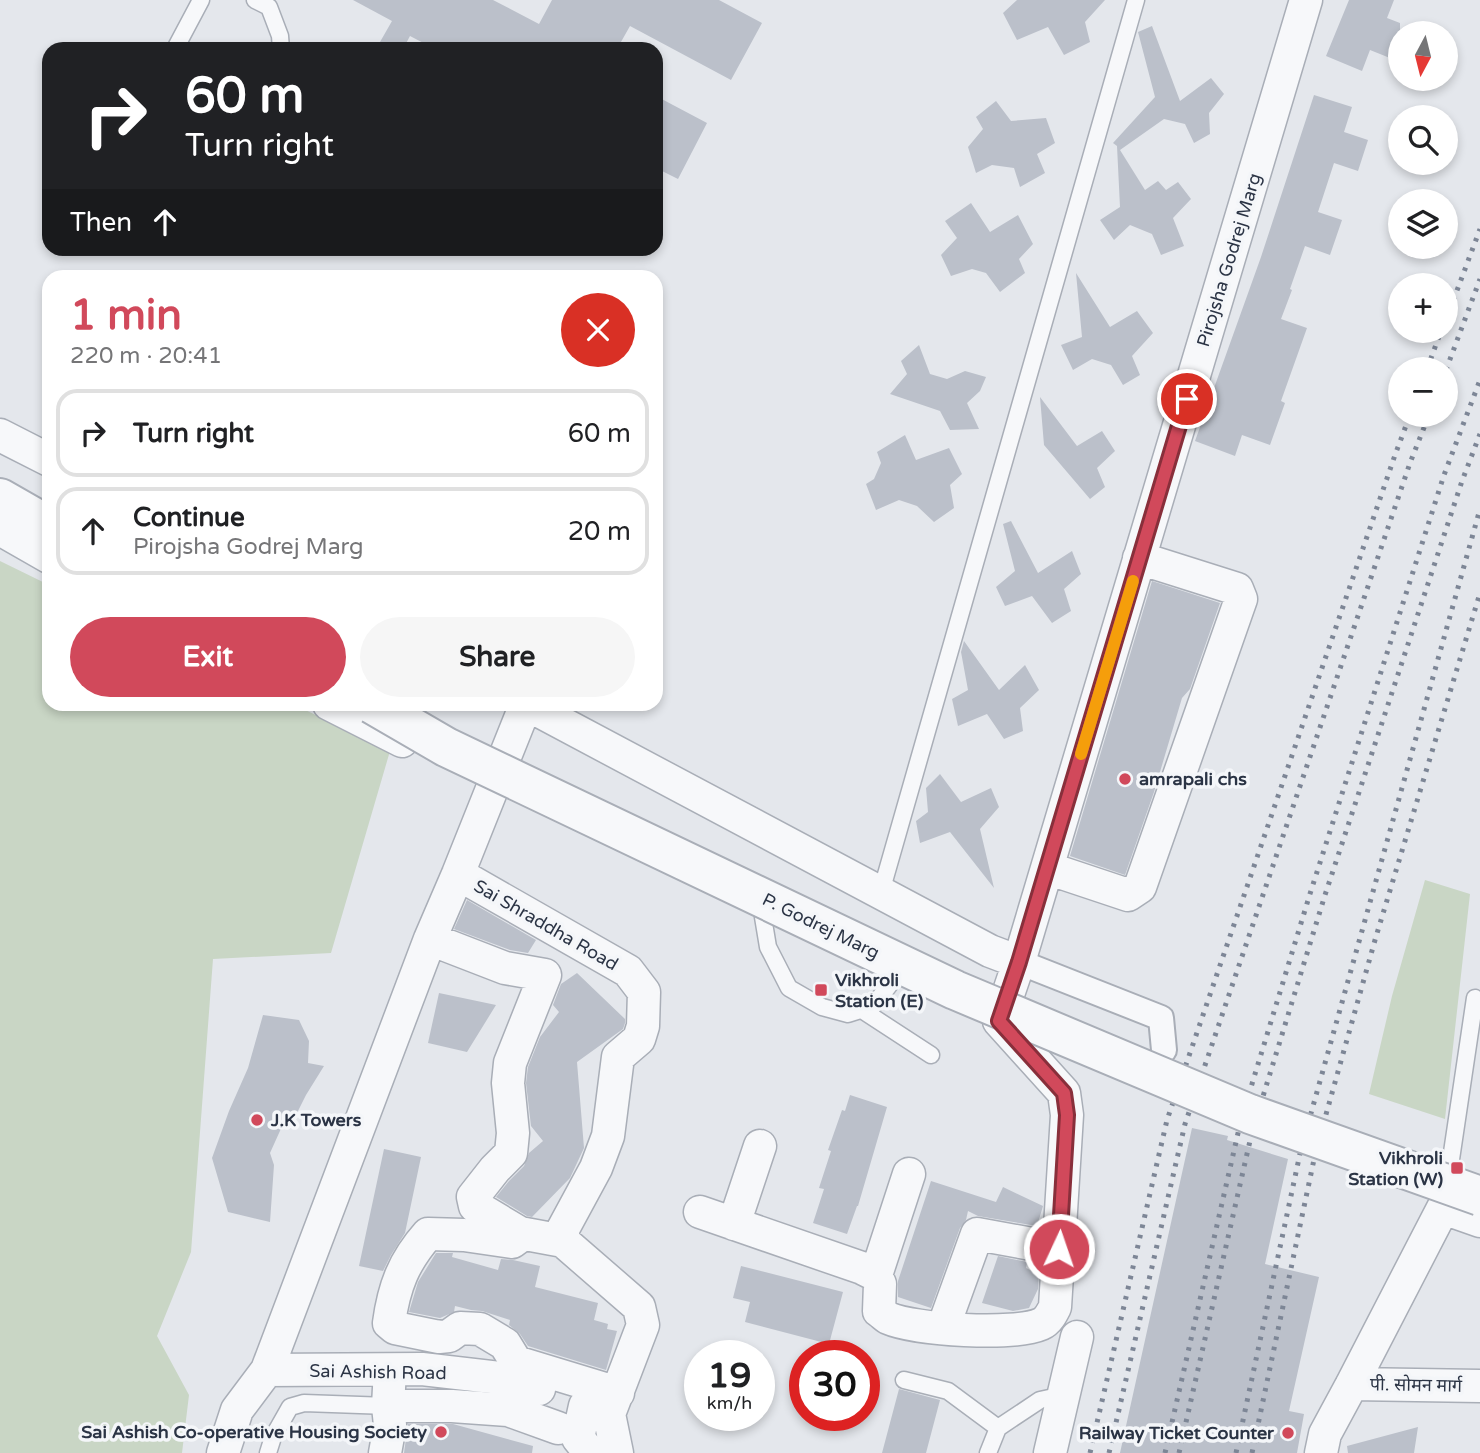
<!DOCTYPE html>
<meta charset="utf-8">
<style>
:root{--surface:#fff;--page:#f6f6f6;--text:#202124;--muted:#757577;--line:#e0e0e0;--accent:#d1495b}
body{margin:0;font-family:"Varela Round","Noto Sans Devanagari",sans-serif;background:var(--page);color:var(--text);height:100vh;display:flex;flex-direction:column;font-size:26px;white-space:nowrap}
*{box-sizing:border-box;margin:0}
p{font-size:23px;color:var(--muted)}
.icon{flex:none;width:38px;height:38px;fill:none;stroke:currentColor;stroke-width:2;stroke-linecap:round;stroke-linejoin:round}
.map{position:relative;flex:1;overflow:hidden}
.drawer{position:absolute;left:42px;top:270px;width:621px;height:441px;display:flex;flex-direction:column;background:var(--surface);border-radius:21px;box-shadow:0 4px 10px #0003}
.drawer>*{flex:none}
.guide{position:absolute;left:42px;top:42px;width:621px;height:214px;border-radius:21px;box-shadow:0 4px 10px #0003;background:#202124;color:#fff;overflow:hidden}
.needle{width:46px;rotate:187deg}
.fabs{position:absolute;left:1388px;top:21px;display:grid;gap:14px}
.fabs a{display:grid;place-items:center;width:70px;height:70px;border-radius:50%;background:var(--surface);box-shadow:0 4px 10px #0003;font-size:35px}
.speed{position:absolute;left:684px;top:1340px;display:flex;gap:14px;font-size:35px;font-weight:700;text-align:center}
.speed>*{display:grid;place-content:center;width:91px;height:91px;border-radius:50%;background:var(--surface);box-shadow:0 4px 10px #0003;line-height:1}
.speed small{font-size:18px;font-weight:400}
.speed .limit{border:10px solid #d22;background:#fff;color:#111}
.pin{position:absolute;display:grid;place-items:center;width:60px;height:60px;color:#fff;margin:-30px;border:4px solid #fff;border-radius:50%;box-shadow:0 2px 7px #0007}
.me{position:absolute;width:77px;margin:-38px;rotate:3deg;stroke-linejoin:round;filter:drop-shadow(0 0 5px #0008)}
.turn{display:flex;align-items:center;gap:24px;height:147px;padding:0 28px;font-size:32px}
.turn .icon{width:91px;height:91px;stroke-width:2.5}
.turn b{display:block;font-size:49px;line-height:60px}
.then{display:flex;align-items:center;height:66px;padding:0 28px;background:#0003;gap:14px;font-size:26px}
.round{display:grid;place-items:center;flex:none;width:74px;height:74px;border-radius:37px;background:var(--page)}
.head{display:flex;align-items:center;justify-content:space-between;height:119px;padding:0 28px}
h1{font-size:42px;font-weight:800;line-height:52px;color:var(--accent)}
.cta{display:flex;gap:14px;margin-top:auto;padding:14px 28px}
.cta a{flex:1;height:80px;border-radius:42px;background:var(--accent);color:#fff;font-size:28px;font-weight:800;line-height:80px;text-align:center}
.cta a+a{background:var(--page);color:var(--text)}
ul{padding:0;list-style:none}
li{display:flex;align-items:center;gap:21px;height:88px;margin:0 14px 10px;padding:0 14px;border:4px solid var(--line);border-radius:21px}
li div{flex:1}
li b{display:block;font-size:26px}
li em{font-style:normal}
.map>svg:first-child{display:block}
.green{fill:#c9d6c5}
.building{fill:#bbc0ca}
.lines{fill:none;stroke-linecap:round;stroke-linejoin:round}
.service-casing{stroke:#a9aeb7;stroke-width:19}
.pedestrian-casing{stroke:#a9aeb7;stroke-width:28}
.minor-casing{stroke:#a9aeb7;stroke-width:35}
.tertiary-casing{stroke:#a9aeb7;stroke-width:42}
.service{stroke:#f7f8fa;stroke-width:16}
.pedestrian{stroke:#f7f8fa;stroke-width:24}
.minor{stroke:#f7f8fa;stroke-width:32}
.tertiary{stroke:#f7f8fa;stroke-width:38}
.rail{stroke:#7d8696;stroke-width:5;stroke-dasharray:3.5 7;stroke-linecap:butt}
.tertiary-bridge-casing{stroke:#a9aeb7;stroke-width:42;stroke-linecap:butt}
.tertiary-bridge{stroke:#f7f8fa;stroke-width:38}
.route-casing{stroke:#882f3b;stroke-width:18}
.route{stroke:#d1495b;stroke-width:12}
.slow{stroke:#f59e0b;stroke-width:12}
.poi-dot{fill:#d1495b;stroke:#f4f6f9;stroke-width:2.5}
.labels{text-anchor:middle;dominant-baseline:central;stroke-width:7;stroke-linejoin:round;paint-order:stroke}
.street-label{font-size:18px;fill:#2b3445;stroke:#f4f6f9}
.poi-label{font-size:18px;font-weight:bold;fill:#2b3445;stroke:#f4f6f9;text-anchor:start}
</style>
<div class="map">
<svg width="1480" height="1453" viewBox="0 0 1480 1453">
<rect width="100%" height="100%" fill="#e4e7ec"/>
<path class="green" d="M0 561 49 585V704H293L390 751 331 953 213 959 191 1252 157 1336 189 1395 182 1453H0Z
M1425 880 1470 894 1445 1119 1369 1094 1392 996Z"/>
<path class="building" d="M353 0H493L539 24 552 0H719L762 23 731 80 630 26 617 49H435L410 36 403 49H376L392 21Z
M1017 0H1105L1085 22 1090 42 1064 55 1048 27 1017 40 1003 13Z
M1349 0H1394L1387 18 1400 23V62L1370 50 1362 71 1326 56Z
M1152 26 1180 101 1211 78 1224 94 1209 113 1210 134 1194 143 1185 124 1164 119 1120 150 1145 190 1158 181 1166 190 1178 182 1191 199 1173 218 1184 246 1161 255 1152 234 1130 225 1114 240 1100 220 1120 207 1117 146 1113 143 1155 97 1138 32Z
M1314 95 1352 107 1344 132 1368 140 1358 171 1334 163 1318 212 1342 220 1330 255 1305 246 1290 289 1292 290 1281 319 1307 328 1281 401 1285 403 1270 445 1242 435 1235 456 1195 441 1261 257Z
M656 96 707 123 678 179 656 168Z
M996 101 1011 121 1046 118 1055 143 1037 154 1045 173 1020 187 1014 168 992 165 976 173 968 147 983 129 976 117Z
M971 203 990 232 1018 215 1033 244 1019 259 1025 273 1000 292 986 273 972 269 951 276 941 255 957 238 945 221Z
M1076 273 1110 327 1137 311 1153 333 1132 356 1140 375 1123 385 1111 365 1092 359 1073 370 1061 345 1082 337Z
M919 345 930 374 947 379 965 371 986 377 980 391 967 403 979 429 950 430 940 411 890 394 907 374 901 361Z
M1040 397 1077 446 1102 431 1115 451 1097 468 1105 487 1090 499 1044 445Z
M905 435 916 460 949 448 962 474 950 485 954 508 934 522 917 506 899 500 876 510 866 484 874 479 881 463 877 452Z
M1011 521 1038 573 1072 551 1081 574 1064 589 1071 611 1052 623 1032 596 1005 606 996 587 1015 571 1003 524Z
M1152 581 1220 603 1190 689 1182 698 1154 792 1125 875 1070 856Z
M964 641 999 690 1025 665 1039 690 1020 708 1023 731 1004 739 987 714 958 726 952 699 968 690 961 652Z
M940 774 961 802 991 788 999 807 980 829 994 888 950 832 920 843 916 821 928 812 926 788Z
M467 900 536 940 528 953 510 950 454 929Z
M577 973 625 1019V1023L623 1029 616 1034 577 1062 584 1148 570 1178 532 1217 527 1216 496 1197 509 1181 524 1166 529 1153 543 1141 531 1126 526 1083 528 1067 540 1037 559 1012 553 1005 561 984Z
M439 993 496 1005 467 1052 428 1043Z
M263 1015 299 1020 309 1041 308 1063 324 1066 306 1095 294 1119 284 1122 270 1153 274 1165 270 1222 228 1212 212 1158 229 1111 248 1068Z
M850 1095 887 1107 858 1206H857L847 1234 813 1223 824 1189 819 1188 831 1151 828 1150 842 1110 845 1111Z
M1192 1128 1228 1136 1227 1140 1288 1159 1265 1264 1319 1277 1289 1411 1304 1414 1297 1453H1120Z
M384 1149 421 1157 405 1233 391 1255 383 1271 359 1266Z
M931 1181 996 1202 1003 1187 1043 1206 1037 1226 978 1216 968 1211 966 1220 960 1228 931 1308 898 1297V1281Z
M436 1253H453L452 1257 498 1270 501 1259 513 1260 540 1266 535 1287 598 1303 594 1320 608 1324 607 1329 617 1331 606 1370 528 1346 520 1334 509 1325 510 1320 482 1311 471 1310 455 1306 454 1312 440 1318 409 1312 418 1282Z
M998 1256 1027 1262 1026 1268 1039 1274 1038 1289 1029 1308 1013 1311 982 1303Z
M741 1266 843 1292 829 1344 745 1322 750 1302 733 1298Z
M899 1389 940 1400 926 1453H882Z
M408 1424H453L533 1446 532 1453H404Z
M1418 1427 1414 1453H1348L1347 1446Z"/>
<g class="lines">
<g class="service-casing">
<path id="service" d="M255 0 269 7 280 36 281 49
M175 49 201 0
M881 892 1136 0
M763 917 768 947 789 988 822 1007 848 1014 873 1006 894 979
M862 1010 931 1055
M1447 1186 1475 998
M904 1380 948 1391 998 1428
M268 1453 273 1437 290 1407 304 1403 388 1406
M988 1453 998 1428 1040 1400 1063 1395"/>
</g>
<g class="pedestrian-casing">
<path id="pedestrian" d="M1019 962 1161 1018 1164 1050"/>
</g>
<g class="minor-casing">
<path id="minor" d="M0 435 49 460
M0 529 49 557
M329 704 402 741
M1047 868 1128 895 1140 887 1241 599 1237 589 1139 558
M458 874 628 971 644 992 643 1026 639 1039 618 1057 608 1136 596 1168 563 1229V1241L639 1307 643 1325 609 1414
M430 939 505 968 545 975 510 1063 508 1083 513 1133 511 1153 495 1169 473 1197 475 1206 520 1233 563 1241
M999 1021 1019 962 1306 0
M700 1212 862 1268 876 1275 880 1284 879 1311C882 1313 885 1316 888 1318 915 1330 1014 1336 1041 1324 1048 1321 1052 1313 1055 1307L1067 1115 1064 1093 999 1021
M734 1224 760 1146
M523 1234 512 1242 464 1235 428 1234C404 1261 394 1286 389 1323L395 1328 439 1337 449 1336 460 1328 480 1329 505 1344 516 1362 618 1393
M876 1275 909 1174
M943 1328 977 1234 1059 1249
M267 1370 422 1369 510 1379 539 1389
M390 1370 388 1406H452L508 1410 558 1428
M1352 1384 1480 1386
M585 1406 578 1438 590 1453
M609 1414 617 1453
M223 1453 237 1410 267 1370 430 939 458 874 526 704 990 951 1019 962
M385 1453 390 1425 388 1406
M1050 1453 1077 1337
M1321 1453 1325 1434 1352 1384 1443 1208 1480 1221"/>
</g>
<g class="tertiary-casing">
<path id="tertiary" d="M0 498 49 526"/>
</g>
<use href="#service" class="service"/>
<use href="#pedestrian" class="pedestrian"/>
<use href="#minor" class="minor"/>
<use href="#tertiary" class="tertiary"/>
<path class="rail" d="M1446 320 1480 229
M1427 369 1441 331
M1446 370 1480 279
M1090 1453 1167 1120 1395 455 1410 415
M1109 1453 1185 1124 1410 463 1429 415
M1165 1453 1241 1120 1309 897 1444 475 1480 380
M1179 1453 1252 1132 1325 895 1462 481 1480 434
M1236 1453 1301 1149 1480 509
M1252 1453 1316 1150 1375 940 1480 593"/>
<g class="tertiary-bridge-casing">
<path id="tertiary-bridge" d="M372 704 446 747 955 990 1250 1114 1480 1196"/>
</g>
<use href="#tertiary-bridge" class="tertiary-bridge"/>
</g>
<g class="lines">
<g class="route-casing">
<path id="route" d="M1059 1249 1067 1115 1064 1093 999 1021 1019 962 1187 399"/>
</g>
<use href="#route" class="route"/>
<path class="slow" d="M1081 754 1133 581"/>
</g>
<g class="poi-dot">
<circle cx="1125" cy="779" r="7"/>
<rect x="814" y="983" width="14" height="14" rx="3.5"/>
<circle cx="257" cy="1120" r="7"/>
<rect x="1450" y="1161" width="14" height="14" rx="3.5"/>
<circle cx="441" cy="1432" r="7"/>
<circle cx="1288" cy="1433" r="7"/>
</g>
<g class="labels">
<g class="street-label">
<text transform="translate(1229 260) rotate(-73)">Pirojsha Godrej Marg</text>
<text transform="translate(546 925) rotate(30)">Sai Shraddha Road</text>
<text transform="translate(821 926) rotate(26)">P. Godrej Marg</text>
<text transform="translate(378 1372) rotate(1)">Sai Ashish Road</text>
<text transform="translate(1416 1385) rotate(1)">पी. सोमन मार्ग</text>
</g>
<g class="poi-label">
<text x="1139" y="779">amrapali chs</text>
<text x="835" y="980">Vikhroli<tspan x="835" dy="21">Station (E)</tspan></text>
<text x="271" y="1120">J.K Towers</text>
<text x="1443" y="1158" text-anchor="end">Vikhroli<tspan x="1443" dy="21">Station (W)</tspan></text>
<text x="427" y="1432" text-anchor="end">Sai Ashish Co-operative Housing Society</text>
<text x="1274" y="1433" text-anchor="end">Railway Ticket Counter</text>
</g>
</g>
</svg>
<div class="fabs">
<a><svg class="needle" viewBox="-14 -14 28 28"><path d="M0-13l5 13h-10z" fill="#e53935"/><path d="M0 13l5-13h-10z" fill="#757577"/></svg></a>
<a><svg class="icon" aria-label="search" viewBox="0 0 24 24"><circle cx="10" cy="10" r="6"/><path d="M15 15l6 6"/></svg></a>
<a><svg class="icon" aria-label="layers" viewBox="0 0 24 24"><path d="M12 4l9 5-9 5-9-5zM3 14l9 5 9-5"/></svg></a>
<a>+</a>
<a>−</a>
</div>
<div class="speed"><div>19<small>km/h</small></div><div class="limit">30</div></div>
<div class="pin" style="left:1187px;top:399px;background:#d93025"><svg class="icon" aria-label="arrive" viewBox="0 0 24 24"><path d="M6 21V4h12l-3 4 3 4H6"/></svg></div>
<svg class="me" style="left:1059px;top:1249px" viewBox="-20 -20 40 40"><circle r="17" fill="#d1495b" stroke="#fff" stroke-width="3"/><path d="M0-11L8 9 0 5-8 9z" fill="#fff"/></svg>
<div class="guide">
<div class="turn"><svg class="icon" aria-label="right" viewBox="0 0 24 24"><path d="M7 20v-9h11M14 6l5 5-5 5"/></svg><div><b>60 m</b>Turn right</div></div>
<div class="then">Then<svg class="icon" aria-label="ahead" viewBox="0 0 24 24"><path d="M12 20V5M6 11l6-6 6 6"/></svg></div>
</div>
<section class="drawer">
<div class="head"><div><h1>1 min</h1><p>220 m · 20:41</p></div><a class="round" style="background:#d93025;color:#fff"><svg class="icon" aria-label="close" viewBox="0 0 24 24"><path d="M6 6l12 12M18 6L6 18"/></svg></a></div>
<ul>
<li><svg class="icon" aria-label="right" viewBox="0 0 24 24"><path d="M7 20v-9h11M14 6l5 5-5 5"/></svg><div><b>Turn right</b></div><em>60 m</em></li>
<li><svg class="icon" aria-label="ahead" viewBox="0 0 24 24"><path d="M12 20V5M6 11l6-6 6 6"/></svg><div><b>Continue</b><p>Pirojsha Godrej Marg</p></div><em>20 m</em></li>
</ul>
<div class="cta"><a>Exit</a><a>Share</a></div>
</section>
</div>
